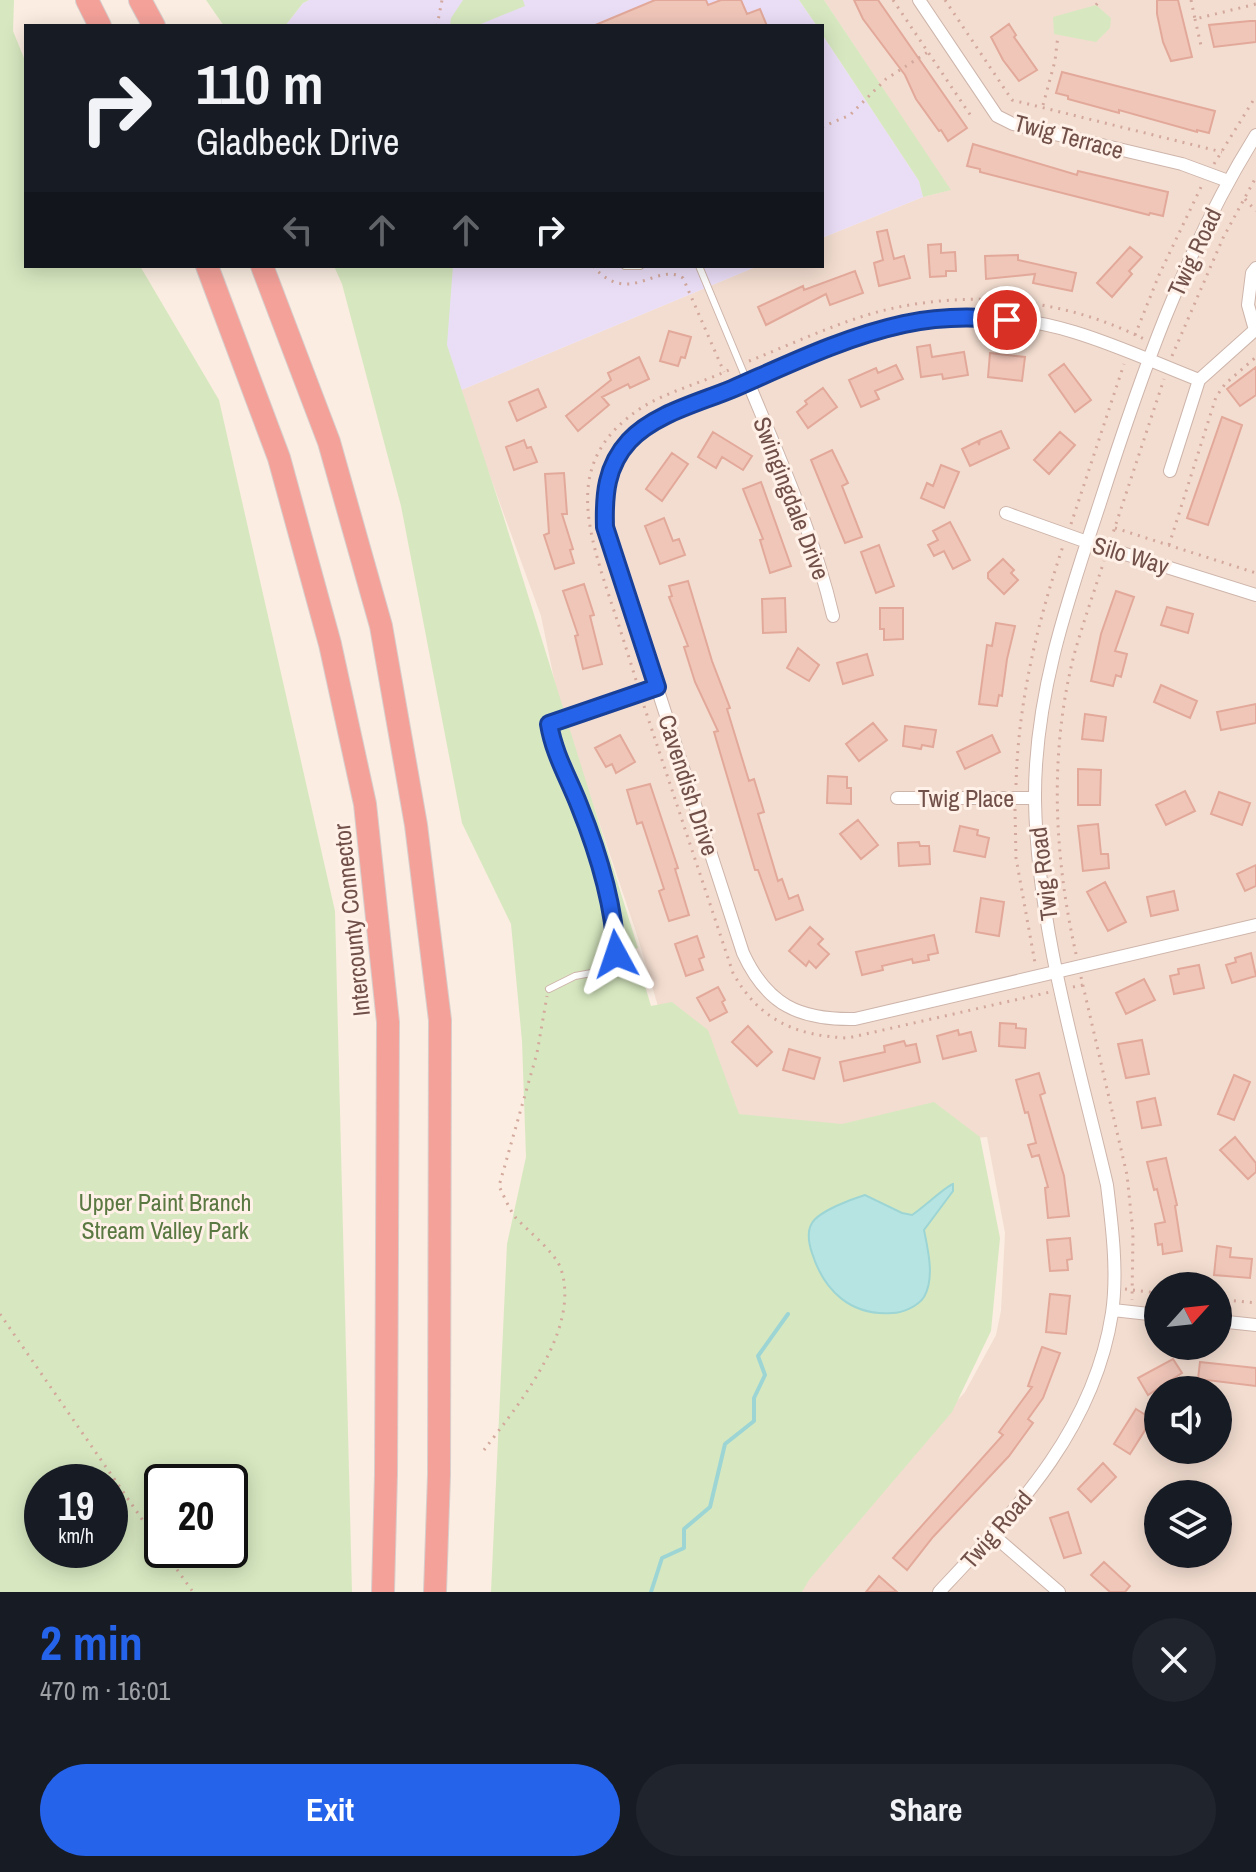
<!DOCTYPE html>
<meta charset="utf-8">
<style>
:root{--surface:#171b24;--page:#20242c;--text:#f1f3f6;--muted:#9ea1a6;--accent:#2563eb}
body{margin:0;font-family:"Archivo Narrow",sans-serif;background:var(--page);color:var(--text);height:100vh;display:flex;flex-direction:column;font-size:30px;white-space:nowrap}
*{box-sizing:border-box;margin:0}
p{font-size:26px;color:var(--muted)}
.icon{flex:none;width:44px;height:44px;fill:none;stroke:currentColor;stroke-width:2;stroke-linecap:round;stroke-linejoin:round}
.map{position:relative;height:1592px;overflow:hidden}
.details{display:flex;flex-direction:column;background:var(--surface);flex:1}
.details>*{flex:none}
.banner{position:absolute;left:24px;top:24px;width:800px;height:244px;border-radius:0px;box-shadow:0 4px 20px #0003;background:#171b24;color:var(--text);overflow:hidden}
.needle{width:52px;rotate:63deg}
.buttons{position:absolute;left:1144px;top:1272px;display:grid;gap:16px}
.buttons a{display:grid;place-items:center;width:88px;height:88px;border-radius:50%;background:var(--surface);box-shadow:0 4px 20px #0003;font-size:40px}
.speed{position:absolute;left:24px;top:1464px;display:flex;gap:16px;font-size:40px;font-weight:700;text-align:center}
.speed>*{display:grid;place-content:center;width:104px;height:104px;border-radius:50%;background:var(--surface);box-shadow:0 4px 20px #0003;line-height:1}
.speed small{font-size:20px;font-weight:400}
.speed .limit{border:4px solid #111;border-radius:12px;background:#fff;color:#111}
.pin{position:absolute;display:grid;place-items:center;width:68px;height:68px;color:#fff;margin:-34px;border:4px solid #fff;border-radius:50%;box-shadow:0 2px 8px #0007}
.me{position:absolute;width:88px;margin:-44px;rotate:355deg;stroke-linejoin:round;filter:drop-shadow(0 0 6px #0008)}
.turn{display:flex;align-items:center;gap:28px;height:168px;padding:0 40px;font-size:36px}
.turn .icon{width:104px;height:104px;stroke-width:2.5}
.turn b{display:block;font-size:56px;line-height:68px}
.lanes{display:flex;align-items:center;height:76px;padding:0 40px;background:#0003;justify-content:center;gap:40px;direction:ltr}
.lanes .off{opacity:.35}
.round{display:grid;place-items:center;flex:none;width:84px;height:84px;border-radius:42px;background:var(--page)}
.summary{display:flex;align-items:center;justify-content:space-between;height:136px;padding:0 40px}
h1{font-size:48px;font-weight:700;line-height:60px;color:var(--accent)}
.action{display:flex;gap:16px;margin-top:auto;padding:16px 40px}
.action a{flex:1;height:92px;border-radius:48px;background:var(--accent);color:#fff;font-size:32px;font-weight:700;line-height:92px;text-align:center}
.action a+a{background:var(--page);color:var(--text)}
.map>svg:first-child{display:block}
.residential{fill:#f3ddd0;fill-rule:evenodd}
.education{fill:#eadef7}
.green{fill:#d7e8c0;fill-rule:evenodd}
.water{fill:#b6e4e3;stroke:#9dd5d5;stroke-width:2}
.lines{fill:none;stroke-linecap:round;stroke-linejoin:round}
.stream{stroke:#9dd5d5;stroke-width:4}
.building{fill:#f0c6b9;stroke:#e2a99a;stroke-width:2}
.service-casing{stroke:#ceb5ab;stroke-width:8}
.minor-casing{stroke:#ceb5ab;stroke-width:14}
.motorway-casing{stroke:#d7cecc;stroke-width:24}
.path{stroke:#d4a99d;stroke-width:3;stroke-dasharray:2 6;stroke-linecap:butt}
.service{stroke:#fff;stroke-width:6}
.minor{stroke:#fff;stroke-width:12}
.motorway{stroke:#f4a199;stroke-width:22}
.route-casing{stroke:#184099;stroke-width:20}
.route{stroke:#2563eb;stroke-width:14}
.labels{text-anchor:middle;dominant-baseline:central;stroke-width:6;stroke-linejoin:round;paint-order:stroke}
.street-label{font-size:24px;fill:#715049;stroke:#fff1e7}
.park-label{font-size:24px;fill:#5a7842;stroke:#fff1e7}
</style>
<div class="map">
<svg width="1256" height="1592" viewBox="0 0 1256 1592">
<rect width="100%" height="100%" fill="#fbede1"/>
<path class="residential" d="M824 0H1256V1592H785L965 1392 996 1335 1001 1311 1005 1233 987 1137 817 1151 685 1098 637 935 559 703 541 616 459 391 758 266H822V238L923 197 950 190ZM1158 1286H1218V1346H1158ZM1158 1390H1218V1450H1158ZM1158 1494H1218V1554H1158Z"/>
<path class="education" d="M309 0H799L817 26H285L303 3Z
M822 34 919 181 923 197 822 238Z
M436 266H758L459 391 438 346Z"/>
<path class="green" d="M0 0H14L13 31 26 63V266H140L219 400 335 911 352 1592H0ZM110 1482V1550H42V1482ZM230 1482V1550H162V1482Z
M206 0H309L303 3 285 26H224Z
M463 0H523L525 6 476 26H450L451 18Z
M799 0H824L951 190 923 197 919 181 822 34V26H817Z
M1096 5 1111 18 1110 28 1096 42 1054 34 1053 17Z
M334 266H453L447 345 503 515 638 948 634 949 651 1006 672 1002 708 1030 739 1114 842 1124 934 1102 980 1137 1000 1238 991 1331 952 1412 809 1580 802 1592H491L507 1244 526 1157 522 1041 511 924 462 823 401 506 342 284Z"/>
<path class="water" d="M953 1184V1191L924 1230C928 1250 935 1278 924 1297 918 1306 903 1313 892 1313 851 1316 824 1291 812 1253 809 1244 807 1231 812 1223 819 1211 852 1199 865 1195L902 1213 912 1215C923 1208 946 1186 953 1184Z"/>
<g class="lines">
<path class="stream" d="M651 1592 662 1558 684 1548V1529L710 1507 725 1444 754 1421V1398L765 1375 758 1356 788 1314"/>
</g>
<path class="building" d="M655 0H706L708 5 721 0H741L747 14 760 9 767 26H593Z
M854 0H878L967 128 948 141 941 130 939 131 916 99 905 75 863 19Z
M1157 0H1178L1192 57 1171 61 1163 42 1157 14Z
M1250 21H1256V42L1214 47 1209 25Z
M1009 24 1016 35 1014 37 1037 70 1019 81 1003 60 991 37Z
M1062 72 1215 111 1209 133 1197 130V132L1119 110V113L1068 99V96L1056 93Z
M973 144 1077 175 1078 171 1168 192 1163 216 1150 213 1149 215 980 172V169L967 166Z
M887 230 894 259 904 256 910 278 879 286 874 263 883 260 877 232Z
M941 244V253L955 252 956 271H946V276L930 277 928 245Z
M1130 247 1142 257 1129 271 1132 274 1112 297 1097 283Z
M1018 255V260L1076 273 1072 291 1033 283 1035 274 986 279 985 256Z
M855 271 863 293 830 305 826 294 766 325 758 307 803 286 804 290Z
M669 331 691 337 685 358 681 357 678 366 660 361Z
M930 345 932 357 964 352 968 375 943 379 942 374 921 377 917 347Z
M990 353 1025 357 1022 381 988 377Z
M639 357 649 379 630 388 628 384 602 397 609 405 578 431 566 416 611 380 608 373Z
M1064 364 1091 400 1075 412 1049 375Z
M896 365 903 379 875 391 879 399 861 407 849 380 876 368 878 373Z
M1256 367V395L1240 406 1227 389Z
M823 388 837 407 808 428 797 412 807 404 805 401Z
M538 389 546 407 517 421 509 402Z
M1222 417 1242 425 1208 525 1187 518Z
M1001 431 1009 448 970 466 962 449 978 441 979 445 980 440Z
M713 432 752 456 743 470 722 457 716 468 698 457Z
M1060 432 1075 445 1049 474 1034 460Z
M524 440 527 448 531 447 537 462 514 470 506 447Z
M832 450 848 483 842 486 862 537 845 543 811 460Z
M672 453 688 464 662 501 646 489Z
M941 465 959 472 944 508 921 498 927 483 933 486Z
M564 473 567 514H562L573 549 570 550 574 563 555 569 544 535 549 533 545 474Z
M761 482 791 566 770 573 760 540 763 539 743 489Z
M664 518 673 541 679 539 685 555 660 564 645 526Z
M950 522 970 560 953 569 944 551 934 556 928 545 938 540 933 531Z
M879 545 894 586 876 593 861 552Z
M1003 559 1014 570 1011 573 1018 580 1004 594 988 578V573Z
M688 581 712 661 730 708 727 709 749 781 754 779 764 812 758 814 778 881 782 879 789 899 798 895 803 910 776 920 758 870H755L714 732 718 731 695 682 684 647 688 646 669 597 672 596 669 586Z
M584 584 594 615 590 616 602 664 583 669 575 636 578 635 563 591Z
M1116 591 1134 597 1115 651 1127 654 1121 677 1116 675 1113 686 1091 681 1101 634Z
M785 598 786 632 763 633 762 599Z
M1167 607 1193 614 1188 633 1161 625Z
M880 608H903V639L884 640V629H880Z
M996 623 1015 626 1007 659 1002 696 999 695 997 706 979 704 987 645 992 646Z
M798 648 819 665 809 681 787 668Z
M867 654 873 675 843 684 837 663Z
M1161 685 1197 701 1190 718 1154 702Z
M1256 704V723L1221 730 1217 712Z
M1085 714 1106 717 1103 741 1082 739Z
M873 723 887 740 859 761 846 744Z
M905 726 936 730 933 747 922 745 921 749 903 746Z
M620 735 635 762 616 773 612 764 606 767 595 748Z
M992 735 1000 752 965 769 957 752Z
M1078 769 1101 770 1100 805H1078Z
M828 776 847 777V788H851V804L827 803Z
M650 784 678 868 675 869 689 915 669 921 659 891 664 889 642 822 637 824 627 790Z
M1185 791 1195 811 1166 825 1156 805Z
M1219 792 1250 803 1242 825 1211 814Z
M858 820 878 845 861 859 840 834Z
M1098 824 1101 854H1108L1109 868 1083 871 1078 826Z
M960 826 978 830 977 835 989 838 985 857 954 851Z
M919 842 920 846H929L930 864 899 866 898 843Z
M1256 865V886L1245 891 1237 874Z
M1105 882 1126 922 1108 931 1087 892Z
M1174 891 1178 910 1151 916 1147 897Z
M981 898 1004 902 999 936 976 932Z
M810 927 823 939 818 944 829 954 816 968 809 961 806 966 789 951Z
M934 935 938 953 928 955 929 960 913 963 912 959 882 966 883 970 862 975 856 952Z
M697 936 704 957 699 959 703 970 686 976 675 944Z
M1251 953 1256 976 1232 983 1226 965 1236 962 1235 958Z
M1199 965 1204 988 1174 994 1170 976 1179 974 1178 969Z
M1144 979 1155 1000 1126 1014 1116 993Z
M718 987 725 1000 722 1002 727 1012 710 1021 697 998Z
M1000 1023 1016 1024V1028L1026 1029 1025 1048 999 1046Z
M748 1026 772 1052 757 1066 732 1042Z
M958 1030 959 1035 971 1032 976 1051 943 1059 937 1036Z
M1142 1040 1149 1074 1126 1078 1118 1044Z
M904 1041 906 1046 916 1044 920 1062 844 1081 840 1062 885 1052 884 1046Z
M789 1049 820 1058 814 1079 783 1070Z
M1039 1073 1045 1093 1040 1095 1064 1176 1069 1216 1048 1218 1045 1188 1048 1187 1039 1155 1032 1157 1028 1145 1036 1143 1028 1112 1025 1113 1016 1080Z
M1234 1075 1250 1082 1234 1120 1218 1114Z
M1155 1098 1161 1125 1142 1128 1137 1102Z
M1235 1137 1256 1163V1172L1248 1179 1220 1150Z
M1166 1158 1177 1205 1175 1206 1182 1251 1163 1254 1162 1244 1158 1245 1155 1224 1165 1222 1157 1189 1154 1190 1147 1162Z
M1070 1238 1072 1259 1067 1260 1068 1270 1050 1271 1047 1240Z
M1217 1246 1231 1248 1230 1257 1252 1259 1250 1278 1214 1275Z
M1050 1294 1070 1296 1066 1334 1046 1332Z
M1042 1347 1060 1353 1043 1398 1028 1419 1033 1423 1009 1456 933 1537 907 1570 893 1558 1003 1435 999 1432 1032 1387 1028 1386Z
M1173 1359 1182 1373 1148 1395 1138 1378Z
M1200 1362 1256 1368V1386L1198 1379Z
M1136 1409 1152 1419 1130 1454 1114 1444Z
M1103 1463 1116 1477 1091 1502 1078 1489Z
M1068 1512 1081 1553 1064 1558 1050 1518Z
M1104 1562 1130 1586 1125 1592H1110L1091 1575Z
M879 1576 897 1592H866Z"/>
<g class="lines">
<g class="service-casing">
<path id="service" d="M625 266H640
M699 266 747 381
M549 989 575 976 608 970 616 954 615 920 579 805 554 750 549 724"/>
</g>
<g class="minor-casing">
<path id="minor" d="M919 0 997 116 1013 124 1182 164 1228 181
M1255 330 1248 305 1252 273 1256 268
M1199 380C1158 364 1117 345 1074 332 964 298 875 329 775 371 732 388 686 403 647 426 610 456 603 481 605 527L743 953C767 1005 799 1020 855 1019L1256 925
M748 382C780 459 814 535 833 616
M1170 471 1199 380 1256 329
M1006 513 1087 542 1256 595
M549 724 657 687
M897 798H1035
M1113 1310 1158 1315
M1218 1321 1256 1325
M993 1535 1059 1592
M939 1592C1017 1509 1094 1430 1112 1313 1118 1273 1112 1225 1107 1185 1078 1061 1037 927 1035 800 1034 698 1067 602 1099 506 1140 378 1184 250 1256 135"/>
</g>
<g class="motorway-casing">
<path id="motorway" d="M87 0 100 26
M140 0 154 26
M207 266 279 458 330 644 365 804 388 1022 386 1474 383 1592
M262 266 329 442 381 626 416 825 440 1020 439 1475 435 1592"/>
</g>
<path class="path" d="M893 0 973 119
M945 0 1012 100 1222 152
M1191 0 1195 19 1256 4
M1096 5 1100 0
M1195 19 1202 50
M437 26 442 0
M1043 105 1055 61 1058 35
M822 127 850 115 886 79 928 52
M1214 164 1256 96
M1245 199 1256 211
M593 266C629 308 657 261 683 278L724 372
M1135 335 1159 275 1202 185
M1172 356 1223 238 1256 177
M749 361C792 344 836 323 881 311 969 289 1063 298 1144 339
M1071 524 1124 364
M1115 528 1256 573
M1111 539 1164 379
M1169 545 1216 397 1225 384 1256 357
M636 680C627 651 618 622 608 593 585 521 566 458 641 408 668 391 702 383 731 369
M644 706 733 973C759 1020 796 1036 848 1038L1050 992
M1016 785C1018 703 1037 624 1063 546
M1015 809 1016 858 1035 963
M1076 954C1054 856 1049 753 1074 655 1083 623 1094 592 1104 561
M1081 977 1127 1175 1133 1233 1132 1300
M1073 987 1083 985
M1125 1289 1158 1293
M1218 1299 1256 1303
M0 1314 162 1548
M484 1450C518 1405 581 1330 561 1269 555 1252 529 1232 516 1218 509 1209 504 1196 499 1186L537 1053 547 996
M163 1550 193 1592"/>
<use href="#service" class="service"/>
<use href="#minor" class="minor"/>
<use href="#motorway" class="motorway"/>
</g>
<g class="lines">
<g class="route-casing">
<path id="route" d="M616 954C614 903 598 852 579 805 568 777 554 754 549 724L657 687 605 527C604 495 606 466 629 441 654 414 698 403 732 389 787 365 844 337 904 324 937 317 973 316 1007 320"/>
</g>
<use href="#route" class="route"/>
</g>
<g class="labels">
<g class="street-label">
<text transform="translate(1069 136) rotate(15)">Twig Terrace</text>
<text transform="translate(1194 252) rotate(-65)">Twig Road</text>
<text transform="translate(792 498) rotate(69)">Swingingdale Drive</text>
<text transform="translate(1131 555) rotate(17)">Silo Way</text>
<text transform="translate(689 785) rotate(72)">Cavendish Drive</text>
<text x="966" y="798">Twig Place</text>
<text transform="translate(1043 874) rotate(-97)">Twig Road</text>
<text transform="translate(351 920) rotate(-96)">Intercounty Connector</text>
<text transform="translate(996 1529) rotate(-49)">Twig Road</text>
</g>
<g class="park-label">
<text x="165" y="1202">Upper Paint Branch<tspan x="165" dy="28">Stream Valley Park</tspan></text>
</g>
</g>
</svg>
<div class="buttons">
<a><svg class="needle" viewBox="-14 -14 28 28"><path d="M0-13l5 13h-10z" fill="#e53935"/><path d="M0 13l5-13h-10z" fill="#9ea1a6"/></svg></a>
<a><svg class="icon" aria-label="sound" viewBox="0 0 24 24"><path d="M4 9h4l5-4v14l-5-4H4zM17 9q2 3 0 6"/></svg></a>
<a><svg class="icon" aria-label="layers" viewBox="0 0 24 24"><path d="M12 4l9 5-9 5-9-5zM3 14l9 5 9-5"/></svg></a>
</div>
<div class="speed"><div>19<small>km/h</small></div><div class="limit">20</div></div>
<div class="pin" style="left:1007px;top:320px;background:#d93025"><svg class="icon" aria-label="arrive" viewBox="0 0 24 24"><path d="M6 21V4h12l-3 4 3 4H6"/></svg></div>
<svg class="me" style="left:616px;top:954px" viewBox="-20 -20 40 40"><path d="M0-17L14 15 0 8-14 15z" fill="#2563eb" stroke="#fff" stroke-width="4"/></svg>
<div class="banner">
<div class="turn"><svg class="icon" aria-label="right" viewBox="0 0 24 24"><path d="M7 20v-9h11M14 6l5 5-5 5"/></svg><div><b>110 m</b>Gladbeck Drive</div></div>
<div class="lanes"><svg class="icon off" aria-label="left" viewBox="0 0 24 24"><path d="M17 20v-9H6M10 6l-5 5 5 5"/></svg><svg class="icon off" aria-label="ahead" viewBox="0 0 24 24"><path d="M12 20V5M6 11l6-6 6 6"/></svg><svg class="icon off" aria-label="ahead" viewBox="0 0 24 24"><path d="M12 20V5M6 11l6-6 6 6"/></svg><svg class="icon" aria-label="right" viewBox="0 0 24 24"><path d="M7 20v-9h11M14 6l5 5-5 5"/></svg></div>
</div>
</div>
<section class="details">
<div class="summary"><div><h1>2 min</h1><p>470 m · 16:01</p></div><a class="round"><svg class="icon" aria-label="close" viewBox="0 0 24 24"><path d="M6 6l12 12M18 6L6 18"/></svg></a></div>
<div class="action"><a>Exit</a><a>Share</a></div>
</section>
